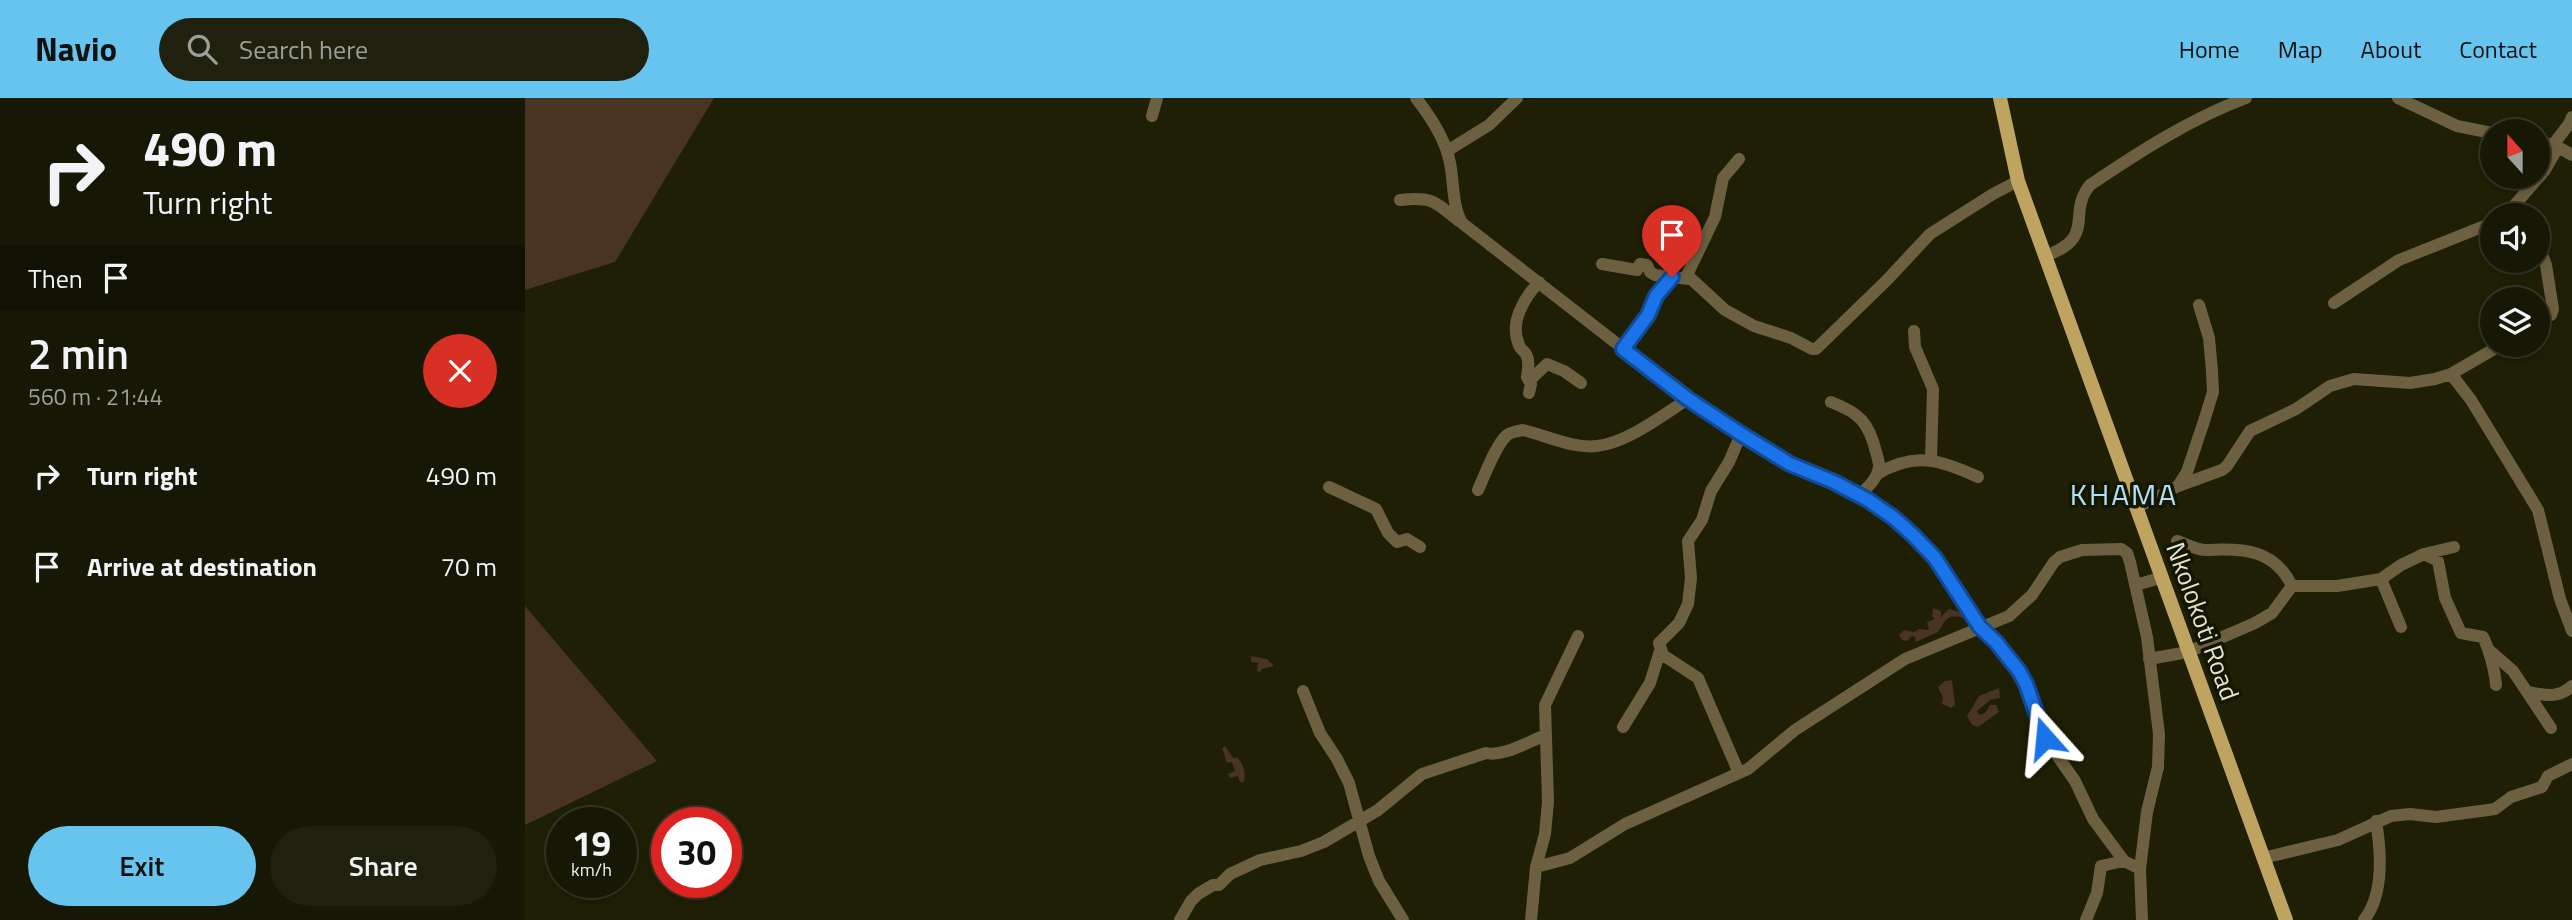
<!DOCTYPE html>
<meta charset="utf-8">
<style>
:root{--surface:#161704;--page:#1f200e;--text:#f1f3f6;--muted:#9e9f9a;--line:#353626;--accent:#66c4ef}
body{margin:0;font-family:"Titillium Web",sans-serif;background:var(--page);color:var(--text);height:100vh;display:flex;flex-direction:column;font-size:26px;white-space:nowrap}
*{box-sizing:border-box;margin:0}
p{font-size:23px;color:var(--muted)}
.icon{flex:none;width:38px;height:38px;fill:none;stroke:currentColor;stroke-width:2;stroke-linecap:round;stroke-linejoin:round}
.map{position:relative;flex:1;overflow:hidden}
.sheet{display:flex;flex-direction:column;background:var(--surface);width:525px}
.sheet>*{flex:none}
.hud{background:#161704;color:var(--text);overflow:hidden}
.needle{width:46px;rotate:339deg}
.tools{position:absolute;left:1955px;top:21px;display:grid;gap:14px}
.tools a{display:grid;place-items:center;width:70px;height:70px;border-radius:50%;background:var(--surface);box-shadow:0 4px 10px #0003,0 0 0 2px var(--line);font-size:35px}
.speed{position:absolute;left:21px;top:709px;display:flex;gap:14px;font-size:35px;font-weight:700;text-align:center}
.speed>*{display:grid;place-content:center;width:91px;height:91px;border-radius:50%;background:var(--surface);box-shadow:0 4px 10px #0003,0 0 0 2px var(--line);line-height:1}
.speed small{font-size:18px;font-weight:400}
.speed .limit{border:10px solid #d22;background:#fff;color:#111}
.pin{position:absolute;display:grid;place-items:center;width:60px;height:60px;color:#fff;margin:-72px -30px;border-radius:50% 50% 50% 0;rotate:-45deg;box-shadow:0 0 7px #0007}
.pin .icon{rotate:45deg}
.me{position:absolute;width:77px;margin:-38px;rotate:342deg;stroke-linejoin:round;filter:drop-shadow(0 0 5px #0008)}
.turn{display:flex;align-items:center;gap:24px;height:147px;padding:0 28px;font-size:32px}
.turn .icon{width:91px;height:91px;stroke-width:2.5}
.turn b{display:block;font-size:49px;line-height:60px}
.then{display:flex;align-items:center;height:66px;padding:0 28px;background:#0003;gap:14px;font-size:26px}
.round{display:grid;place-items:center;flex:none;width:74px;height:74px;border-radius:37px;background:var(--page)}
.overview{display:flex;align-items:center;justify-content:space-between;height:119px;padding:0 28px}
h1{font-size:42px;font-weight:600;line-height:52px}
.button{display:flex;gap:14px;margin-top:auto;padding:14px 28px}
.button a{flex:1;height:80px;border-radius:42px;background:var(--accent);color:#111;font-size:28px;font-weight:600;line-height:80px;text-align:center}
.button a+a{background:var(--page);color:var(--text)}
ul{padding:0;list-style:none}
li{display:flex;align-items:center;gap:21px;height:91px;padding:0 28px}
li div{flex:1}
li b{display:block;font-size:26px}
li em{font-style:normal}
header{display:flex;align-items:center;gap:42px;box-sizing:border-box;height:98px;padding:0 35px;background:var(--accent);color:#111}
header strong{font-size:33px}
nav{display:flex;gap:38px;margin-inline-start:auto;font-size:24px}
.search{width:490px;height:63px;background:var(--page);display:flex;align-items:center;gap:18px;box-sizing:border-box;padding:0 24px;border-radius:38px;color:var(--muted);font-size:26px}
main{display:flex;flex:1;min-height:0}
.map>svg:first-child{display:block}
.green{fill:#483421}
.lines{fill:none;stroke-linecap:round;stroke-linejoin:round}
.minor{stroke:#6d6041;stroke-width:12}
.major{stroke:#bfa361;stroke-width:14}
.route-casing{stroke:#114b97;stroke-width:18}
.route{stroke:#1a73e8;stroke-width:12}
.labels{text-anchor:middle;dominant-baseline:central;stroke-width:7;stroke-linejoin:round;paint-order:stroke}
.street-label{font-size:26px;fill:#e3e4d4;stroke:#151600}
.quarter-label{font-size:30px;letter-spacing:2px;fill:#b0e0f8;stroke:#151600}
</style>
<header>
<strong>Navio</strong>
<div class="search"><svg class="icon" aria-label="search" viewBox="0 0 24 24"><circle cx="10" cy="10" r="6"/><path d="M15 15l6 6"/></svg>Search here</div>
<nav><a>Home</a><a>Map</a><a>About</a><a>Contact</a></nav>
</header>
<main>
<section class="sheet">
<div class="hud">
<div class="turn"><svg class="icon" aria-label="right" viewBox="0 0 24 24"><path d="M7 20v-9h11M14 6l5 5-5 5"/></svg><div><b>490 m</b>Turn right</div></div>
<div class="then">Then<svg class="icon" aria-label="arrive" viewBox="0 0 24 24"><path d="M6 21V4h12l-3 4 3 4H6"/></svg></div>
</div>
<div class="overview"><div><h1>2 min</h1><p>560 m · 21:44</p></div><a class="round" style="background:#d93025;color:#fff"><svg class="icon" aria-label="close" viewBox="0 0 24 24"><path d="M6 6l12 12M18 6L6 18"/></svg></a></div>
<ul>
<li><svg class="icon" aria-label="right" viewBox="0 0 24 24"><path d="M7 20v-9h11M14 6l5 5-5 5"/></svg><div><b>Turn right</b></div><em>490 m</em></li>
<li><svg class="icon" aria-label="arrive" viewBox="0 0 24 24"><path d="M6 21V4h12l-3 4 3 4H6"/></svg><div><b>Arrive at destination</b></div><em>70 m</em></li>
</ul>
<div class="button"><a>Exit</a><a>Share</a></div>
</section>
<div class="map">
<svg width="2047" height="822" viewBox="0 0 2047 822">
<rect width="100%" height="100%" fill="#1e1f05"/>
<path class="green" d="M0 0H189L90 164 0 192Z
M0 508 132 663 0 727Z
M1408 510 1416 513V519L1424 511 1439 515 1438 520C1421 515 1420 524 1413 534L1391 544 1390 539 1387 538 1382 543 1377 542 1374 537 1379 532 1389 534 1394 531 1404 532 1402 524 1410 521 1407 518Z
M726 558 742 561 749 568 737 571 735 574 732 573 733 565 726 564Z
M1427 582 1430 607 1426 610 1417 606 1418 600 1413 589 1420 583Z
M1474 590 1475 600 1465 602 1452 613 1454 617 1460 615 1465 607H1471L1474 614 1453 629 1447 627 1442 618 1454 598Z
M700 648 709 661 712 659C719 667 721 675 719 684H715L713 678 705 680 703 676 710 673 707 664 702 665 697 650Z"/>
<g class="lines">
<path class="minor" d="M891 0C905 18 921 42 925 65 929 85 927 107 937 125L1163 301 1265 366 1309 384 1343 402 1369 420 1389 438 1410 460 1455 529 1471 544 1494 573 1501 586 1520 640 1550 683 1568 721 1599 763 1615 771
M1873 0 1932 28 1967 35
M627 18 632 0
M2012 43 2033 49 2047 57
M2028 47 2044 26 2047 19
M922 53 964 27 992 0
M1214 61 1198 80 1190 119 1162 177 1200 212 1229 228 1266 240 1287 251H1291L1362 182 1405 136 1468 96 1493 83
M875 102C908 98 910 104 934 123
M1981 117 2020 72 2033 49
M2012 143 2021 167 2028 211 2026 217 2012 221
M1520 158C1573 139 1541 116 1565 87 1614 54 1665 21 1721 0
M1077 166 1112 172 1115 166 1122 167 1125 174 1130 177 1164 181
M1809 205 1874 162 1967 125
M1389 233 1390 249 1408 291 1406 362
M1098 251 1123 217 1131 198 1148 179
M1926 276 1946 302 2013 412 2035 501 2047 533
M1004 283 1022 266 1039 273 1056 285
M1004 295 1006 286 1002 279C1003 272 1005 263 1001 256 999 253 995 251 994 247 984 225 999 200 1014 184
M1306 304C1335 315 1344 325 1351 354 1353 361 1356 368 1352 376 1349 384 1341 391 1335 397
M1352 376C1390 353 1416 362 1453 379
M1653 388 1697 372 1702 368 1725 333 1771 311 1805 288 1829 281 1885 285 1910 281 1926 276 1976 247
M804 389 851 411 863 435 872 444 882 441 895 449
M953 392C960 377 970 348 982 337 986 334 992 333 998 332 1020 337 1048 351 1072 348 1102 345 1138 317 1163 301
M1611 410 1653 388 1662 374 1680 320 1688 294 1687 273 1684 240 1674 207
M1652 443C1661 446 1674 453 1683 452 1719 450 1750 452 1767 488
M1899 456 1913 463 1920 500 1936 535 1958 539C1964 551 1970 573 1971 587
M1856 481 1876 529
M1611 487 1635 480
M1964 552 1988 573 2026 630
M1624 561 1663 554 1730 525 1747 515 1767 488H1812L1856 481 1876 467 1899 456 1929 449
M778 593 795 635 812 661 824 685 844 758 854 783 878 822
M2003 594C2020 597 2033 601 2047 588
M1098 629 1125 585 1135 553
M1214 675 1173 580 1138 557 1134 545 1154 525 1163 506 1166 480 1163 443 1177 422 1186 393 1204 364 1216 336
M1738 760 1813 742 1866 718 1885 716 1911 719 1970 711 1986 699 2017 689 2023 678 2047 666
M1011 769 1045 760 1100 726 1223 671 1270 632 1380 561 1484 518 1507 497 1529 464 1535 459 1557 452 1596 451 1602 455 1605 464 1622 539 1634 636 1633 669 1622 714 1615 771 1617 822
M655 822 666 803 673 796 688 787H694L705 776 735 762 776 753 799 744 853 712 897 676 961 655C979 659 1002 644 1021 637
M1006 822 1011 769 1020 736 1023 704 1020 607 1053 538
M1561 822 1572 795 1576 768 1599 763
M1839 822C1859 797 1856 753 1851 723"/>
<path class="major" d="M1475 0 1493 83 1761 822"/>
</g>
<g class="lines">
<g class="route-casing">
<path id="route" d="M1147 179 1131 198 1123 217 1098 251 1163 301 1216 336 1265 366 1309 384 1343 402 1369 420 1389 438 1410 460 1455 529 1471 544 1494 573 1501 586 1520 640"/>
</g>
<use href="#route" class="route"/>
</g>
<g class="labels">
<g class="street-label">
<text transform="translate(1678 523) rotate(70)">Nkolokoti Road</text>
</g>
<g class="quarter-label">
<text x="1599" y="396">KHAMA</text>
</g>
</g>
</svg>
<div class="tools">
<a><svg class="needle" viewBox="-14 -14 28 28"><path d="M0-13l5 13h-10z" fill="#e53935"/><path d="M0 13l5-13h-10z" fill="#9e9f9a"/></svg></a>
<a><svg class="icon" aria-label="sound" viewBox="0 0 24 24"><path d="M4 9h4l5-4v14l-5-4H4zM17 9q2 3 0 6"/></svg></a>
<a><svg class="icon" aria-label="layers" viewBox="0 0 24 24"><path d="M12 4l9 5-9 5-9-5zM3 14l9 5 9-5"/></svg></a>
</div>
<div class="speed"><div>19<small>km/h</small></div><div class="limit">30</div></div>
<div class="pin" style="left:1147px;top:179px;background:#d93025"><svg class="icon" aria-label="arrive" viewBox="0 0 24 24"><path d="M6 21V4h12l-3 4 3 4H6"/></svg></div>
<svg class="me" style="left:1520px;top:640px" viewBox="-20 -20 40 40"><path d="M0-17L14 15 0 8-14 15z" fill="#1a73e8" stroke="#fff" stroke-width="4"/></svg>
</div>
</main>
